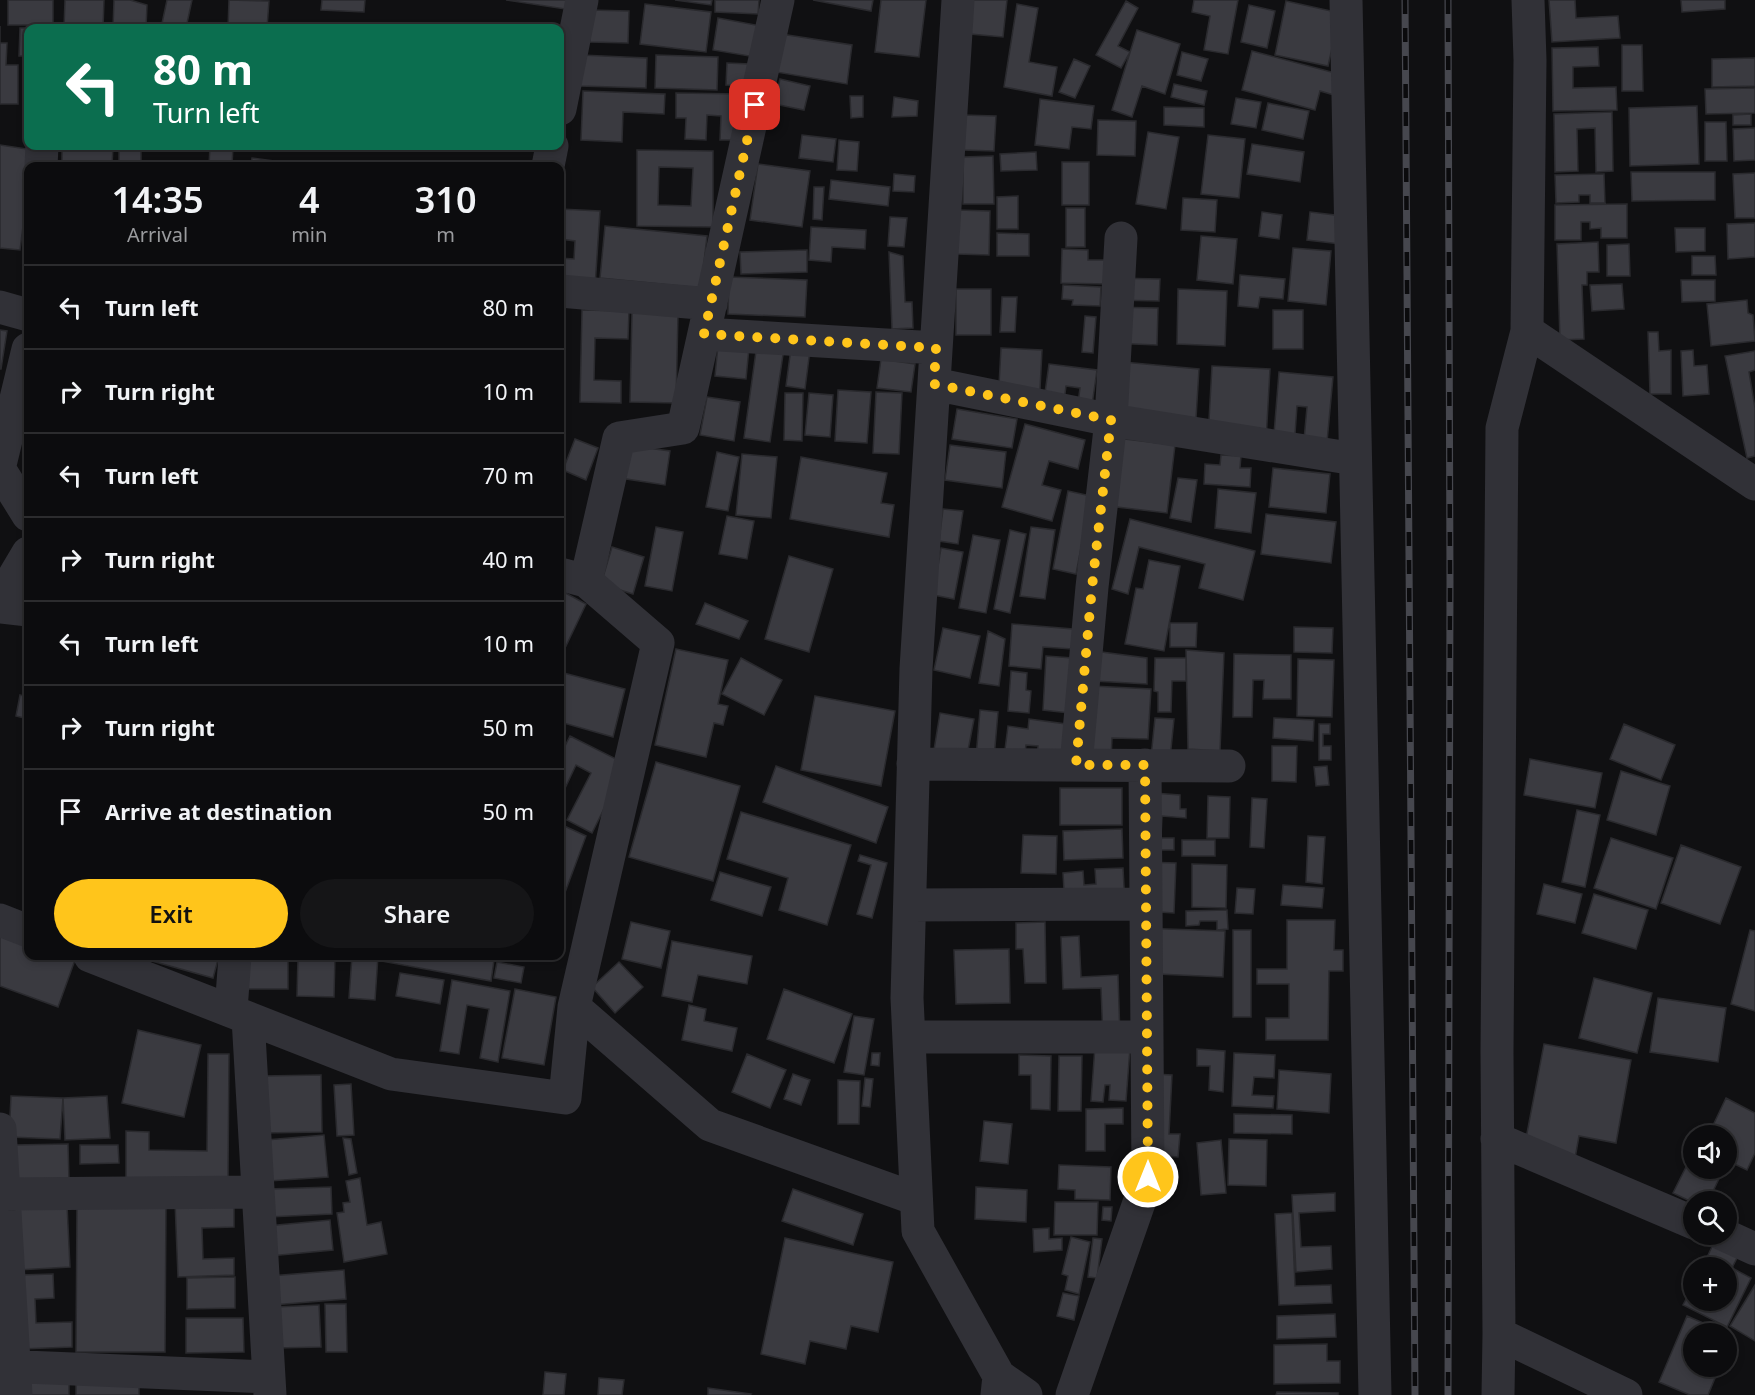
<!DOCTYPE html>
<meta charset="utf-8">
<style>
:root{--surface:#0c0c0e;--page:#151517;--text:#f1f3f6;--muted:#9a9b9e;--line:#2c2c2e;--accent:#ffc51b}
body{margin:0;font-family:"Noto Sans",sans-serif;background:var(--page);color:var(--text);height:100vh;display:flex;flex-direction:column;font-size:22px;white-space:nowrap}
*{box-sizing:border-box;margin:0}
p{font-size:20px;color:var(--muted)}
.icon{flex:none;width:33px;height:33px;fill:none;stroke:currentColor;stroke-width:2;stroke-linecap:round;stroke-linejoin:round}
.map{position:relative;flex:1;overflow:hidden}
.drawer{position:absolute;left:24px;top:162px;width:540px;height:798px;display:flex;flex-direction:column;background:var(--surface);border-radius:12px;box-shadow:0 3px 9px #0003,0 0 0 2px var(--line)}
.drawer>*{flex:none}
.hud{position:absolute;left:24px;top:24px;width:540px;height:126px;border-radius:12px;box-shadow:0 3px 9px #0003,0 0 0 2px var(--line);background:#0b6e4f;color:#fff;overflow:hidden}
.fabs{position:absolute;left:1683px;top:1125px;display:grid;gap:12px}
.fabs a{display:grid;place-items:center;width:54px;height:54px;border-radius:50%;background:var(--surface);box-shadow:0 3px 9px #0003,0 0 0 2px var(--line);font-size:30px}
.pin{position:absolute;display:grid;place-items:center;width:51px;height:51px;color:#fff;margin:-26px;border-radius:12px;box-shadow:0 3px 9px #0006}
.me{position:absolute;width:66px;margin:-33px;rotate:0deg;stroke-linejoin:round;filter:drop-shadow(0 0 4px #0008)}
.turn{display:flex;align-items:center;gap:21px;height:126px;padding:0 30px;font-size:27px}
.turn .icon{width:78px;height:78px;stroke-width:2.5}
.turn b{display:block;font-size:42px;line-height:51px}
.eta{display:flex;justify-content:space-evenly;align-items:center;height:102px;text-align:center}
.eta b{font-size:36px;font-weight:600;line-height:42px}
.button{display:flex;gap:12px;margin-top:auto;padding:12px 30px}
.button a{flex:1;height:69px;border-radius:36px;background:var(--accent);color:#111;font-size:24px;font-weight:600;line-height:69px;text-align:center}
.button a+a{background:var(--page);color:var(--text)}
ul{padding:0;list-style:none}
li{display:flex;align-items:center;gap:18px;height:84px;padding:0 30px;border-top:2px solid var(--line)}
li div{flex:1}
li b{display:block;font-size:22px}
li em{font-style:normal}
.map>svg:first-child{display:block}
.building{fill:#3a3a40;stroke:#2a2a2e;stroke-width:1.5;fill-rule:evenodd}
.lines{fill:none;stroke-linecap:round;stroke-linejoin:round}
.minor{stroke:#313137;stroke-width:33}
.rail-casing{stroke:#46474e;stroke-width:7}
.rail{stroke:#0b0b0d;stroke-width:4.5;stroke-dasharray:14;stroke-linecap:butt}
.route{stroke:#ffc51b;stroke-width:10;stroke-dasharray:0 18}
</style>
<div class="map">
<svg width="1755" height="1395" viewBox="0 0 1755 1395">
<rect width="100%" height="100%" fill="#101012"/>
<path class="building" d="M8 0H53V25H8Z
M65 0H104L103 28H64Z
M114 0H130L147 5 146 28H113Z
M167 0H192L186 28H161Z
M229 0 269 1 267 28H228Z
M322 0H365L364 12 321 10Z
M506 0H567L565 9Z
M675 0H712L711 5Z
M715 0H759L758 14 715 12Z
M813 0H873L871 11Z
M881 0H926L919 57 875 52Z
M973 0H1007L1003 37 970 34Z
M1194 0H1238L1228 54 1204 50 1210 16 1192 12Z
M1549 0H1575L1576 18 1618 16 1620 38 1552 42Z
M1681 0H1725V9L1682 12Z
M1126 1 1138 8 1118 46 1130 52 1121 68 1096 55Z
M1286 1 1340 13 1328 66 1275 55Z
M645 4 711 12 706 52 640 44Z
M1017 4 1038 8 1029 62 1057 67 1052 96 1004 87Z
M1249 5 1275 11 1267 48 1241 42Z
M590 10 629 11 628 43 590 42Z
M718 18 761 26 755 57 713 50Z
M0 26V43H7L6 65H18V104H0Z
M20 28H39H28V56H19Z
M1137 30 1180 44 1165 94 1142 86 1132 117 1112 110Z
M781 34 852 45 847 84 776 72Z
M1622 45H1642L1643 91H1622Z
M1598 47 1599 66 1573 67V88L1616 87 1617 110 1553 111 1552 48Z
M1252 51 1339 74 1334 95 1320 91 1315 110 1242 90Z
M1182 52 1208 59 1201 81 1177 75Z
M581 55 647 58 646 88 580 86Z
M656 55 718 57 717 90 655 88Z
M1755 58V86L1712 87V59Z
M1074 59 1090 66 1075 98 1059 92Z
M727 63 750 64 748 86 726 85Z
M780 79 810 86 804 110 774 104Z
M1174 84 1207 91 1204 105 1171 97Z
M1755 88V113L1706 114 1705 89Z
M583 91 665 94 664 114 623 112 622 142 581 140Z
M676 93 742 94 741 140H720L721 116 707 115 706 140 685 139 686 118H676Z
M850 96H863V117L851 118Z
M894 97 918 101 917 116 892 117Z
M1236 98 1261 102 1256 128 1231 124Z
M1040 99 1094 106 1091 129 1072 127 1069 149 1035 145Z
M1268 103 1309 111 1303 139 1262 130Z
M1697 106 1699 164 1630 166 1629 108Z
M1164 107 1204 108V127L1164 125Z
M1612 112 1613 171 1596 172 1595 128 1577 129 1578 171 1555 172 1554 114Z
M1751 114V125H1733V115Z
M963 115 996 116 994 151 962 150Z
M1098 120 1136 121 1135 156 1097 155Z
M1705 122H1726L1727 161H1705Z
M1755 128V160L1734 161 1733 129Z
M1148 132 1179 137 1166 209 1136 204Z
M802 135 836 139 833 162 799 158Z
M1208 135 1245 139 1239 198 1201 194Z
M839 140 859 142 857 171 837 170Z
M1252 144 1304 152 1300 182 1247 174Z
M0 145 34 150 28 166V187L20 250 0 248Z
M62 146H113L112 166H62Z
M119 146H141V166H119Z
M210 146H233L232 166H209Z
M637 150 713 151V227L637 226ZM659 167 693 168 691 206 658 205Z
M1036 152 1037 170 1001 171 1000 154Z
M993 156 994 204H963V157Z
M252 158 296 164V166H251Z
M1062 162H1089V205H1062Z
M758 164 810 171 802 227 750 220Z
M1631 172H1715V200L1632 201Z
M1755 173V218H1735L1733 174Z
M894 174 915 176 914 192 893 191Z
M1604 174 1605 203H1590V195H1579V202L1556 203 1555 175Z
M831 180 890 187 888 206 829 199Z
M814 187H824L822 220 813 219Z
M1018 196V229H997V197Z
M1183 198 1217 200 1215 232 1181 230Z
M1627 204V238H1601V228L1590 229V222H1581V240H1555V205Z
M1066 208H1085V247H1066Z
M560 209 600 211 595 287 560 285V258L574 259 575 241 560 239Z
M958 210 990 211 989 255 957 254Z
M1262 212 1282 215 1279 239 1259 236Z
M1310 212 1343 216 1340 244 1307 240Z
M890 217 907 218 904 247 888 246Z
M1755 223V257L1728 259 1727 224Z
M605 226 707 236 701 288 600 278Z
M811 227 866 230 865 249 832 247 831 262 809 260Z
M1675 228H1705V251L1676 252Z
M997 233 1029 234V256H997Z
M1201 236 1237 239 1233 284 1197 280Z
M1598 242 1599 272H1587V285H1582L1584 339 1560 340 1557 244Z
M1629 244 1630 276H1607V245Z
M1293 248 1331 251 1326 305 1288 301Z
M1062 249 1088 250V260H1105V284L1061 283Z
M807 250V272L741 274 740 252Z
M889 252 903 256 905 302H912L913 328 892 329Z
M1692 256H1715L1716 275H1692Z
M1240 275 1285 279 1283 299 1260 297 1258 308 1238 306Z
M729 277 807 280 805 317 728 314Z
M1113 278 1160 279 1159 301 1113 300Z
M1681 280H1715V301L1682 302Z
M1622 284 1624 309 1592 311 1590 285Z
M1063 285 1101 287 1100 306 1072 305 1073 300 1062 299Z
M956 289H991V335H956Z
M1178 289 1227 291 1225 346 1177 344Z
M1002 297H1017L1015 332H1000Z
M1747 300 1748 313 1753 315 1755 341 1711 346 1707 304Z
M1110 307 1158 308 1157 345 1109 343Z
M582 310 629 311 628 339 595 338 594 380 621 381V403L580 402Z
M1273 310H1303V349H1273Z
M632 313 678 314 676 403 630 402Z
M1085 316 1096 317 1093 353 1082 352Z
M0 330 7 331 1 369H0Z
M1648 332H1658L1659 351 1671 350V394H1650Z
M757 344 784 348 770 442 744 438Z
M718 345 749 348 746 379 715 376Z
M791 348 810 350 805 389 786 386Z
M1001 348 1042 350 1039 409 999 385Z
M1693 350 1694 366 1707 365 1709 394 1683 396 1681 351Z
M1755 351V370L1749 372 1755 408V456L1747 458 1725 356Z
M881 359 915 364 911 392 877 388Z
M1123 362 1199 369 1195 435 1115 426Z
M1049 364 1097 370 1092 405 1078 403 1080 388 1066 386 1063 409 1043 407Z
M1212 366 1270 369 1266 441 1208 438Z
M1279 372 1333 377 1326 453 1303 451 1307 407 1297 406 1294 448 1273 446Z
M838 390 871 392 867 443 835 441Z
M876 392 902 393 899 454 873 453Z
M785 393H803L802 441 784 440Z
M809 393 833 395 830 437 805 435Z
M707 397 740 402 734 441 700 435Z
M957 409 1017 419 1012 448 952 439Z
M1025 424 1085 440 1078 469 1049 461 1042 485 1061 490 1052 521 1002 507Z
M1108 437 1175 445 1167 513 1100 505Z
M575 439 598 448 586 480 563 470Z
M625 445 670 451 665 485 620 478Z
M950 445 1006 452 1002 488 945 480Z
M717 452 739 457 728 511 706 507Z
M742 454 777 457 771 518 736 515Z
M1221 455 1241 456 1240 468H1251L1250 487 1204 484 1205 464 1220 465Z
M801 457 887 473 881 503 894 505 889 537 790 519Z
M1273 468 1330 474 1326 513 1269 507Z
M1178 478 1197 480 1191 522 1170 518Z
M1218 489 1256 493 1251 533 1215 528Z
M1068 491 1091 496 1076 574 1053 569Z
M943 509 963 511 958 544 939 541Z
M1266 514 1336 522 1331 563 1261 554Z
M727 516 754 521 747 559 719 554Z
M1130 519 1255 551 1243 600 1199 588 1205 564 1139 547 1128 594 1112 589Z
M656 527 683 532 672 591 645 586Z
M1031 527 1055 530 1045 599 1020 596Z
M1010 530 1026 534 1010 613 994 609Z
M973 535 1000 540 986 613 959 608Z
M612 547 644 557 633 594 601 584Z
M941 548 963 552 954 599 933 595Z
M789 556 833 569 809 652 765 639Z
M1149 560 1180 566 1164 651 1125 644 1136 588 1143 589Z
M560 590 586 604 566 646 560 643Z
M705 603 748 621 739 639 696 624Z
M1170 623H1197L1196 647H1170Z
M1012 624 1073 629 1072 649 1043 647 1041 669 1009 666Z
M1294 627 1333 628 1332 653 1294 652Z
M943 628 980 636 970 678 934 670Z
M988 631 1005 639 999 686 979 683Z
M676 649 728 660 718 704 728 706 723 725 714 723 706 757 655 745Z
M1186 650 1224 653 1220 751 1188 749Z
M1094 651 1147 658V684L1094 681Z
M1234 654 1291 655V699H1263L1264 680H1253L1252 717H1233Z
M1046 656 1073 658 1069 713 1043 710Z
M741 658 782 680 764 715 722 694Z
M1155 658H1186V681H1172L1171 712H1158V692L1154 691Z
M1298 659 1334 660 1332 717 1297 716Z
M1011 671 1027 673 1026 690 1031 691 1029 713 1008 711Z
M560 672 625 689 613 737 560 722Z
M1092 686 1151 689 1148 739 1112 738 1111 760 1089 759Z
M20 695 28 697V719L16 716Z
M815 696 895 711 881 786 801 770Z
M980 710 998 712 993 770 975 769Z
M940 713 974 719 966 761 933 756Z
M1155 718 1174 719 1170 759 1151 757Z
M1274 718 1314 720 1313 741 1273 738Z
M1029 719 1066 724 1060 769 1036 766 1038 746 1026 745 1023 768 1003 765 1008 726 1028 729Z
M1319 724H1330V734H1323V746H1331V760H1319Z
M1624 724 1675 745 1661 780 1610 759Z
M570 736 626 764 592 833 567 820 591 773 576 765 560 799V756Z
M1272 746H1297L1296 782 1272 781Z
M1530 759 1602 773 1595 808 1524 795Z
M656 762 740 786 713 881 629 857Z
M776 766 888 807 876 843 763 802Z
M1327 766 1329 785 1316 786 1314 767Z
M1621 771 1670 786 1656 835 1607 820Z
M1060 788H1122V825H1060Z
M1140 792 1180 795V809H1186V818L1162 816 1161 837Z
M1208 796 1230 797 1229 838H1207Z
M1252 798 1267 799 1264 848 1250 847Z
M1577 810 1600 815 1585 887 1562 882Z
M741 812 851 845 827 925 779 910 788 878 727 859Z
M560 824 586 836 560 906Z
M1122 829 1123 858 1064 860 1063 831Z
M1023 835 1057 836 1056 874 1021 873Z
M1308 836 1325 837 1322 884 1306 882Z
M1157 838H1174V850H1157Z
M1611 838 1673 858 1656 909 1594 888Z
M1182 840H1215V856H1182Z
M1681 845 1741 867 1720 924 1661 903Z
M860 855 887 863 872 918 857 914 871 865 858 861Z
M1145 862 1176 863 1174 913 1143 911Z
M1192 864 1227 865 1226 908 1192 907Z
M1123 868 1125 905 1065 909 1063 873 1083 871 1084 885 1096 884 1095 869Z
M720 872 771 887 762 916 711 900Z
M1544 884 1582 894 1575 923 1537 914Z
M1283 885 1324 888 1322 908 1281 905Z
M1237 888 1255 889 1253 914 1235 913Z
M1594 894 1648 910 1636 949 1582 933Z
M1227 910 1228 929 1217 930V921H1200L1199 925 1186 926V911Z
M1287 920H1335L1334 950H1343V971H1329L1328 1040H1266V1018H1289V984H1257V969H1287Z
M631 922 670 931 661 968 622 959Z
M1045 922 1046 983H1025L1023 949H1016V923Z
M1138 928 1225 931 1223 977 1157 974Z
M1233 930H1251V1017H1233Z
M1750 930 1755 931V1011L1731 1004Z
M0 934 28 944V956H61L75 960 58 1007 0 986Z
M1079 936 1081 977 1118 975 1120 1038 1103 1039 1101 988 1063 989 1061 937Z
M672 941 752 956 747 984 698 975 692 1002 662 996Z
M1009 949 1010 1003 956 1004 954 950Z
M134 956H219L213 978Z
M247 956H288V989H247Z
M298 956H335L334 997 297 996Z
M352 956H378L375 1000 349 998Z
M382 956H467L494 960 491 981 381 961Z
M497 962 524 967 521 983 494 978Z
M619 962 643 987 615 1013 592 987Z
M400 973 444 980 440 1004 396 996Z
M1594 978 1652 993 1637 1053 1579 1038Z
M452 980 510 991 498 1062 480 1058 489 1009 467 1005 459 1054 440 1051Z
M515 989 556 997 544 1065 502 1058Z
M784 989 852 1014 834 1063 767 1039Z
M1658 998 1726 1008 1718 1062 1650 1052Z
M689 1005 706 1009 704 1021 737 1028 732 1051 682 1040Z
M854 1016 874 1019 864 1075 844 1072Z
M138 1030 201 1045 184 1117 122 1103Z
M1544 1044 1631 1060 1616 1143 1579 1136 1574 1164 1523 1154Z
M1095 1046 1130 1048 1126 1101 1109 1100 1110 1085H1105L1103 1102 1091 1101Z
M1197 1049 1225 1051 1223 1092 1209 1090 1210 1066H1197Z
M872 1053H880L879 1066 871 1065Z
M1234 1053 1275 1055 1274 1078 1254 1077 1252 1095 1274 1096 1273 1108 1232 1106Z
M208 1054H229L228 1179 126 1178V1131L149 1132V1150L207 1151Z
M747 1054 786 1070 770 1108 732 1092Z
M1019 1055 1051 1056 1050 1110 1031 1109V1075H1019Z
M1059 1056H1082L1081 1111H1058Z
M1279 1070 1331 1074 1329 1113 1277 1109Z
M793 1074 810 1080 801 1105 784 1099Z
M1153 1074 1172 1075 1169 1134H1180L1178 1157 1149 1155Z
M321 1075 322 1132 263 1133 262 1076Z
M865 1078 873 1079 870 1107 862 1106Z
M838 1080 860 1081 859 1124H838Z
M351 1084 354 1135 337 1136 334 1085Z
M11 1096 63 1098 60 1139 9 1137Z
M107 1096 110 1138 65 1140 63 1098Z
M1726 1098 1755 1113V1153L1747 1170 1726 1160V1136H1708Z
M1123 1108V1124H1105V1151H1086V1109Z
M1234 1114 1292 1115V1134L1234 1133Z
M984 1121 1012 1124 1008 1164 980 1161Z
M324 1135 328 1177 269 1181 266 1140Z
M343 1138 351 1139 357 1173 349 1175Z
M1229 1139 1267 1140 1266 1186 1228 1185Z
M1221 1140 1226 1193 1201 1195 1197 1143Z
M68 1144 69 1180 14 1182 13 1145Z
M80 1145H118L119 1163 80 1164Z
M1694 1151V1168H1724L1708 1202 1694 1203 1673 1193Z
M1059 1165 1111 1167 1110 1200 1075 1199V1190L1058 1189Z
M360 1178 367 1225 381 1222 387 1254 344 1262 337 1213 344 1212 343 1203 350 1202 346 1181Z
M331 1187 332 1214 269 1217 268 1189Z
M976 1187 1027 1190 1026 1222 975 1219Z
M793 1189 863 1214 853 1245 782 1221Z
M1335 1193V1211L1299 1213 1301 1247 1331 1246 1332 1269 1296 1272 1292 1195Z
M234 1200V1227L202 1228 203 1259 234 1258V1275L178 1277 175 1202Z
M1055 1202H1098L1097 1235H1054Z
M77 1204H166L165 1352H76Z
M67 1205 70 1267 18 1270 15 1208Z
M1103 1207H1112L1111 1221 1102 1220Z
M1292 1213 1295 1286 1331 1285 1332 1303 1279 1305 1275 1214Z
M330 1220 333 1250 270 1256 267 1226Z
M1049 1228V1239L1062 1238V1250L1034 1252 1033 1229Z
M1717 1236 1742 1248 1732 1268 1751 1278 1727 1327 1683 1305 1694 1284V1300H1726V1268H1702Z
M1071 1237 1090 1242 1079 1294 1065 1290 1068 1276 1062 1274Z
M785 1238 893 1262 878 1332 851 1326 846 1349 810 1341 805 1364 761 1354Z
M1093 1238 1102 1239 1097 1278 1088 1277Z
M344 1270 346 1299 273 1305 270 1276Z
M53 1274 54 1298 35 1299 36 1323 72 1322V1347L21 1349 19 1275Z
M235 1277V1308L187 1309V1278Z
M1755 1285V1341L1730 1326Z
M1063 1293 1079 1296 1074 1320 1057 1316Z
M325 1304H346L347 1352H326Z
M319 1305 321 1347 277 1348 276 1307Z
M1335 1314 1336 1337 1277 1339V1316Z
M1687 1316 1733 1336 1726 1351V1334H1694V1366H1720L1708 1395H1690L1659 1382Z
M186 1318H243L244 1352 186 1353Z
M1327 1344V1361H1340V1383L1274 1384V1345Z
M545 1372 566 1374 564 1395H543Z
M22 1377 69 1378V1395H22Z
M76 1377H139V1395H76Z
M599 1378 624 1380 622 1395H598Z
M708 1388 751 1394 750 1395H708Z
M1277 1392 1338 1393V1395H1276Z"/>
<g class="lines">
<path class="minor" d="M958 0 916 669 907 998 918 1231 999 1376
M1346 0 1375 1395
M560 109 582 0
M41 166 42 146
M548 166 552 146
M560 291 711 304
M0 307 28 315
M1527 331 1755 484
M704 334 936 348
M934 384 1111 420 1355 459
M0 465 28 349
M0 470 28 515
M560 574 586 581 619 438 683 428 778 0
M0 600 28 553
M0 607 28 610
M913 764 1229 766
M1076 765 1092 587 1111 420 1121 238
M910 905 1146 904
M0 920 28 931
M90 956 391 1074 565 1098 574 1007 710 1125 916 1199
M574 1007 658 643 586 581
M231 1010 235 956
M248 1018 270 1395
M909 1037H1147
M0 1129 16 1395
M1497 1139 1694 1223
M3 1194 258 1192
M1722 1234 1755 1249
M1499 1334 1626 1395
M0 1366 269 1377
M997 1395 999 1376 1026 1395
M1072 1395 1148 1177 1145 765
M1498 1395 1499 1334 1497 1052 1502 428 1527 331 1530 60 1528 0"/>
<g class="rail-casing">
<path id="rail" d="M1405 0 1415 1395
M1448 0 1450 581 1448 1395"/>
</g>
<use href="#rail" class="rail"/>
</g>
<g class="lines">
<path class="route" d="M755 105 704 334 936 348 934 384 1111 420 1092 587 1076 765H1145L1148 1177"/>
</g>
</svg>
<div class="fabs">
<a><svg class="icon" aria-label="sound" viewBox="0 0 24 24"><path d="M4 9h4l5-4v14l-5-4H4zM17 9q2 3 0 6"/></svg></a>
<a><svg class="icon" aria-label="search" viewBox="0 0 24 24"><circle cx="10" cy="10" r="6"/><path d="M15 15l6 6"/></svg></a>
<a>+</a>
<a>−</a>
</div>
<div class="pin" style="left:755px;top:105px;background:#d93025"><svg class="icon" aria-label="arrive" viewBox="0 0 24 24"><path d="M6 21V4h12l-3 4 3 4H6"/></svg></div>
<svg class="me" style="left:1148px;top:1177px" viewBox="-20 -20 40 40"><circle r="17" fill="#ffc51b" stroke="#fff" stroke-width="3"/><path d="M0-11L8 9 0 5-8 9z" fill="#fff"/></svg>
<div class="hud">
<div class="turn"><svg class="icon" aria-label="left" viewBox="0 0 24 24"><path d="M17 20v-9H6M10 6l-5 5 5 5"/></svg><div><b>80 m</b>Turn left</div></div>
</div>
<section class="drawer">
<div class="eta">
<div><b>14:35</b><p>Arrival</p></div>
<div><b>4</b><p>min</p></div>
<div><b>310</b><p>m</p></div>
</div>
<ul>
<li><svg class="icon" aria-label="left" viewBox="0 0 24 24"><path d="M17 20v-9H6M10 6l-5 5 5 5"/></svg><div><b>Turn left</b></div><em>80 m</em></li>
<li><svg class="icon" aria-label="right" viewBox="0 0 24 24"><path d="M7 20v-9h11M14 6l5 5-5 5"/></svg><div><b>Turn right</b></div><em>10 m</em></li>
<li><svg class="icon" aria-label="left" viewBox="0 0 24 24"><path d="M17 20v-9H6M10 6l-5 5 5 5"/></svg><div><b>Turn left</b></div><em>70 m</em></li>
<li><svg class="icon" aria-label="right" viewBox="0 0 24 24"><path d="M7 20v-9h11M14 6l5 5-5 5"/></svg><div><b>Turn right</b></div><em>40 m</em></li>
<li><svg class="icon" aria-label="left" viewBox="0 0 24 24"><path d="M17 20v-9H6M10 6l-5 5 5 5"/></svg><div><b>Turn left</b></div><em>10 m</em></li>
<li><svg class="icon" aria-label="right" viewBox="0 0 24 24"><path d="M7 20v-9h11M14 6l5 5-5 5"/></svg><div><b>Turn right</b></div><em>50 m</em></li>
<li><svg class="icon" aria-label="arrive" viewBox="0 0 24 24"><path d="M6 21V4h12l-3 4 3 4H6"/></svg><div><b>Arrive at destination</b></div><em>50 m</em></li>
</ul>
<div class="button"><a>Exit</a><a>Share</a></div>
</section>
</div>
